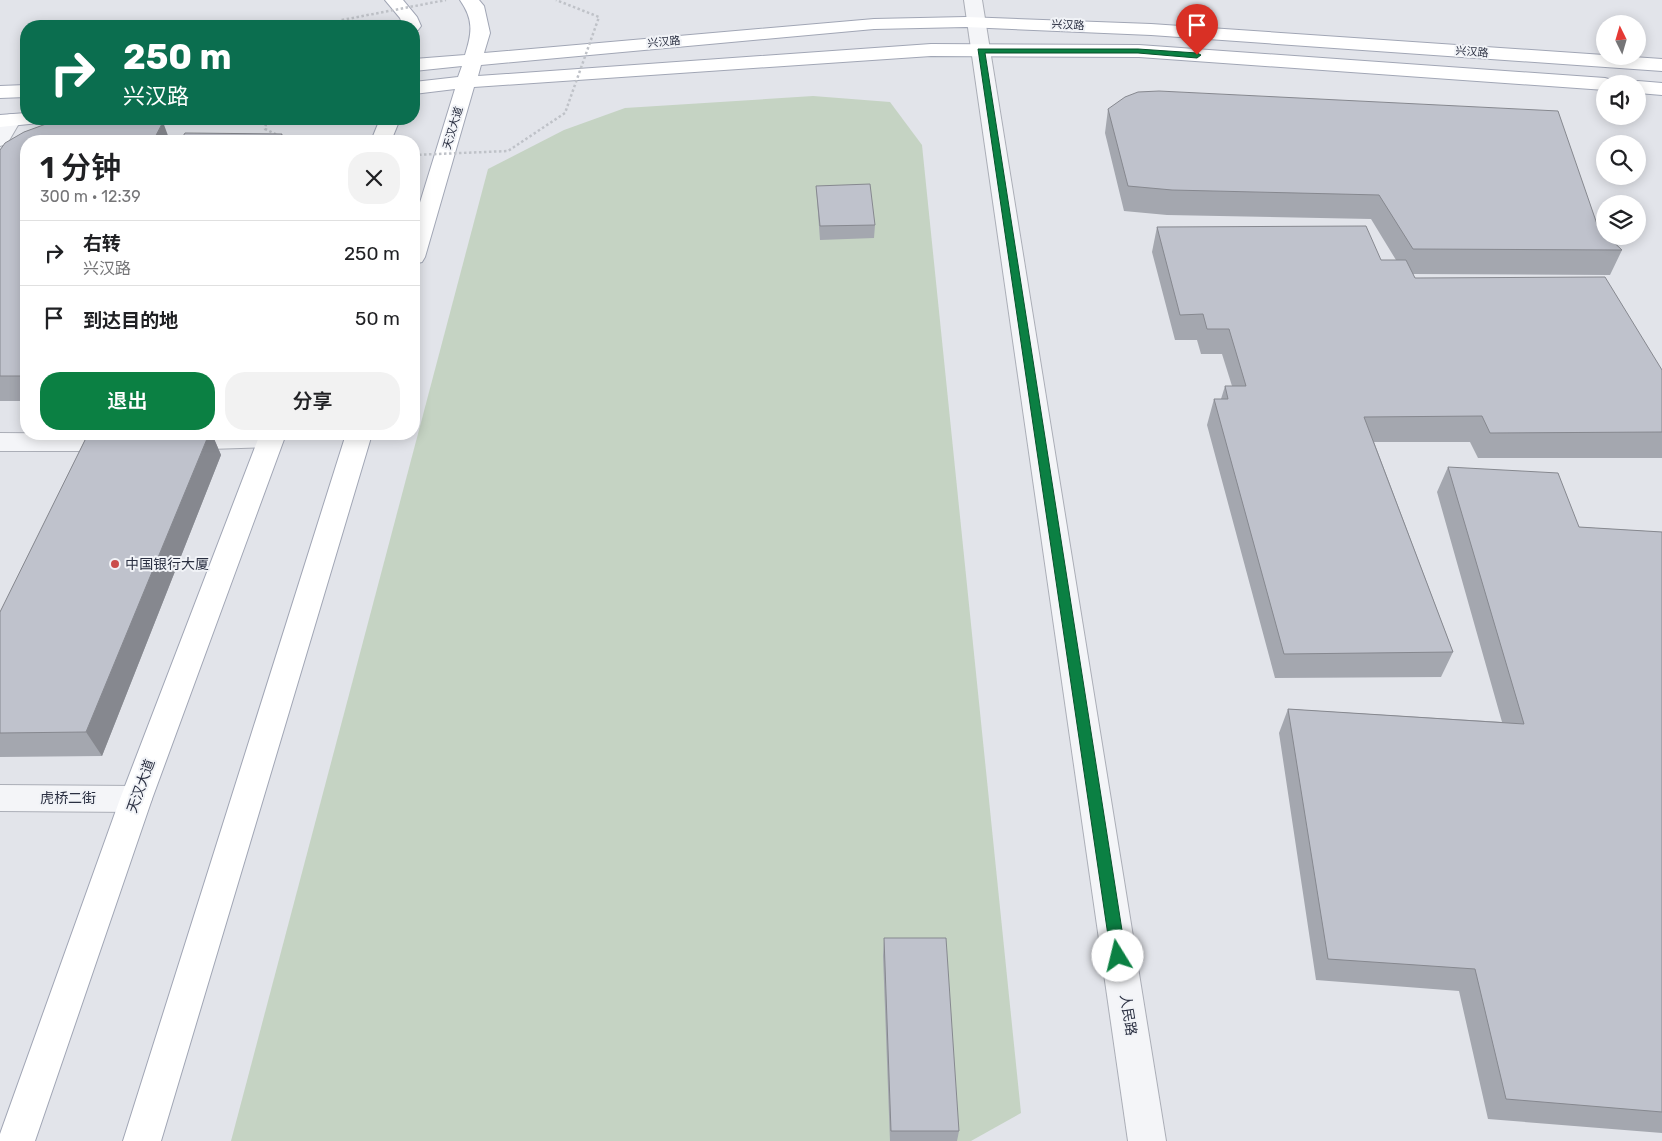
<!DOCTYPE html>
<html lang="zh">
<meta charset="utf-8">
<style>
:root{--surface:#fff;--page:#f2f2f2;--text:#202124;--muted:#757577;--line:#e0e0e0;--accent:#0b8043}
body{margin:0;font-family:Rubik,"Noto Sans SC",sans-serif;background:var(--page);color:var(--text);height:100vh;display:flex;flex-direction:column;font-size:19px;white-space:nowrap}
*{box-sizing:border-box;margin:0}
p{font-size:16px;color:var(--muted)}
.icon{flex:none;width:28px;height:28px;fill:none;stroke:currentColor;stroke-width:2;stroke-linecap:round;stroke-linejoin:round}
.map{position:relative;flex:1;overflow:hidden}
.sheet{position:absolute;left:20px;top:135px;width:400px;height:305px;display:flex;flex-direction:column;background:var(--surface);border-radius:20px;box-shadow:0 2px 12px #0003}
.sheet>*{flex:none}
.hud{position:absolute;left:20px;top:20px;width:400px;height:105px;border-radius:20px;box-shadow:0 2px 12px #0003;background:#0b6e4f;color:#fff;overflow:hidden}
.needle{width:32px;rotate:355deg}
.fabs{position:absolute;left:1596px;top:15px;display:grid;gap:10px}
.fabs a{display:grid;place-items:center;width:50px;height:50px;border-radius:50%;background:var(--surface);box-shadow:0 2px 12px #0003;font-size:25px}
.pin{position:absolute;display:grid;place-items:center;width:42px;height:42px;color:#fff;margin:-51px -21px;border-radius:50% 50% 50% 0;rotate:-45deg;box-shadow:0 0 5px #0007}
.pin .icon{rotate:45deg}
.me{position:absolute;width:55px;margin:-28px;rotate:351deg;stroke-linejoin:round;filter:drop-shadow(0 0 4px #0008)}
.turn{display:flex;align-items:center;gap:18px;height:105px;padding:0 20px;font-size:22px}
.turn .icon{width:65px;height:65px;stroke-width:2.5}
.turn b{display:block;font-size:35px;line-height:42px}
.round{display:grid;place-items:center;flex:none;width:52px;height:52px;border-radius:20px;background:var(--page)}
.headline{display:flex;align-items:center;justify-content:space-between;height:85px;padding:0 20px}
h1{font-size:30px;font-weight:600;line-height:38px}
.button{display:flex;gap:10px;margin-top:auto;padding:10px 20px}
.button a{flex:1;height:58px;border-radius:20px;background:var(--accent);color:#fff;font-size:20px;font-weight:600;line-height:58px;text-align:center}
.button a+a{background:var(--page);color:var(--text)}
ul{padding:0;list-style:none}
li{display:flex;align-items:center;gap:15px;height:65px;padding:0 20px;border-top:1px solid var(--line)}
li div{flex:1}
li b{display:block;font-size:19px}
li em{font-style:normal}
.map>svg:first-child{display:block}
.green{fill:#c5d3c3}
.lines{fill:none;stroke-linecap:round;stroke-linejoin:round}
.minor-casing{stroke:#abaeb7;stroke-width:2}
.tertiary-casing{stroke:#abaeb7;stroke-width:2}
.primary-casing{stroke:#a1a6b5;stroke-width:2}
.path{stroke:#bfc2c8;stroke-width:2.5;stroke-dasharray:2.5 2.5;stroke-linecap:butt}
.minor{fill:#f4f5f8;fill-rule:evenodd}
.tertiary{fill:#f4f5f8;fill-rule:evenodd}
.primary{fill:#fff;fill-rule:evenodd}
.path-bridge{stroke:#bfc2c8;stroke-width:2.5;stroke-dasharray:2.5 2.5;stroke-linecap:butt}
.wall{fill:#a4a7af}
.shaded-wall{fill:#86888f}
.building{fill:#bfc2cc;stroke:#86888f}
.route{fill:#0b8043;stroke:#07532c}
.poi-dot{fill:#ca4d4b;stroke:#f1f3f7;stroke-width:2}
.labels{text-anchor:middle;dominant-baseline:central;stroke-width:4;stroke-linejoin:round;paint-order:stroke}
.far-street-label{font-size:11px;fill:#2a2f41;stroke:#f1f3f7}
.poi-label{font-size:14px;fill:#2a2f41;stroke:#f1f3f7;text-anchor:start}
.street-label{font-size:14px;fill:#2a2f41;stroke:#f1f3f7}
</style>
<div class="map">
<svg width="1662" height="1141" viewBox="0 0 1662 1141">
<rect width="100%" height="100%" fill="#e2e4ea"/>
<path class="green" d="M813 96 890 102 922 145 1021 1113 971 1141H231L488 169 564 130 625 108Z"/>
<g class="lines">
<g class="minor-casing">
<path id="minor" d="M11 114 18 116 21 120 7 144 0 146V122L4 116Z
M0 433 122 434 130 436 134 442 130 448 121 451H0Z
M174 434H281L284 438 280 444 271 447 179 450 170 447 166 441 170 435Z
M0 785 136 786 147 790 152 799 147 808 136 812 0 811Z"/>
</g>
<g class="tertiary-casing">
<path id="tertiary" d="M964 0H982L1166 1141H1128Z"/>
</g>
<g class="primary-casing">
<path id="primary" d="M385 0H403L417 17 421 26 418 30 414 31V26H403L400 18Z
M460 0H479L484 6 490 33 484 53 874 19 966 17 1151 24 1662 59V71L1151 35 966 27 874 29 481 65 478 76 931 44 1139 45 1605 78 1612 80 1614 84H1605V90L1139 57 931 56 474 87 425 257 422 262 414 264V222L455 89 414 94V82L458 77 462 66 414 71V59L465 55C472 33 474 20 460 0Z
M1638 81 1662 83V95L1638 93V84H1631Z
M26 85V97L0 98V86Z
M26 113V119H42L39 123 0 127V115Z
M380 119H400L391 141H371Z
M260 434H286L152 799 35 1141H0V1134L120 799Z
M346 434H372L161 1141H123Z"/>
</g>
<path class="path" d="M267 119 265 129 290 141"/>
<use href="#minor" class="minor"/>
<use href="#tertiary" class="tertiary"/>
<use href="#primary" class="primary"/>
<path class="path-bridge" d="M328 26 342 20 446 0
M414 155 508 151 565 113 599 17 556 0"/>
</g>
<path class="wall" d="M1108 109 1598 227 1622 250 1610 275 1413 274 1415 278 1662 370V458H1478L1470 442H1374L1453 652 1441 677 1275 678 1207 425 1214 399H1221L1225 386H1232L1222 354H1201L1197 340H1175L1152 252 1157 227 1381 260H1396L1371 219 1167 215 1124 211 1105 133Z
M26 141V401H0V150Z
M816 186 875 225 874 238 820 240 817 199Z
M88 434H212L221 455 102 756 0 757V612Z
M1448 467 1579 527 1662 532V1133L1488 1119 1459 991 1316 980 1279 733 1288 709 1502 722 1437 492Z
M884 938 959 1131 957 1141H890L883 956Z"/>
<path class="shaded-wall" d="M163 122 170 141H153Z
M282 134 285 141H279Z
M209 434H212L221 455 102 756 86 732Z"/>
<path class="building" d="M1159 91 1558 111 1598 227 1605 234V236H1607L1622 250 1413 249 1379 195 1172 190 1128 186 1108 109 1125 97 1138 92Z
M163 122 153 141H26V376H0V150L5 143 24 132 46 124Z
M185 133 282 134 279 141H180Z
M870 184 875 225 820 226 816 186Z
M1366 226 1381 260H1406L1415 278 1605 277 1662 370V432L1490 433 1482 416 1364 417 1453 652 1284 654 1214 399H1228L1225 386H1246L1229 329H1207L1203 314 1180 315 1157 227Z
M88 434H209L86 732 0 733V612Z
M1448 467 1558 473 1579 527 1662 532V1112L1506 1099 1475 969 1328 959 1288 709 1524 724Z
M884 938H946L959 1131H891Z"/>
<path class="route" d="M978 49H1138L1197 53 1201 55 1197 58 1138 53H985L1126 956 1123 961 1118 963 1114 961 1111 956Z"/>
<circle class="poi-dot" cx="115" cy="564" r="5"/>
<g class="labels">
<g class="far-street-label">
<text transform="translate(1068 25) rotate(3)">兴汉路</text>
<text transform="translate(664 42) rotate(-5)">兴汉路</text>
<text transform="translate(1472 52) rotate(4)">兴汉路</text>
<text transform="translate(453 128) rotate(-73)">天汉大道</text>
</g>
<g class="poi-label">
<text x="125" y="564">中国银行大厦</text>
</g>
<g class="street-label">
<text transform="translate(141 786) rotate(-70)">天汉大道</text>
<text x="68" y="798">虎桥二街</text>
<text transform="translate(1128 1015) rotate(81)">人民路</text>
</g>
</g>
</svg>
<div class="fabs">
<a><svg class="needle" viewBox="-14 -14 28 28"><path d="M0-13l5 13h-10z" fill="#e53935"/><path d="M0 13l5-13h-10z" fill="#757577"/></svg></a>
<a><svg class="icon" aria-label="sound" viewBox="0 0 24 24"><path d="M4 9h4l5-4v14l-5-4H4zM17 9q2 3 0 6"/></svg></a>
<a><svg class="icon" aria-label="search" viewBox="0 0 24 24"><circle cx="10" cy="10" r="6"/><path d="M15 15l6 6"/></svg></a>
<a><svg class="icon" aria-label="layers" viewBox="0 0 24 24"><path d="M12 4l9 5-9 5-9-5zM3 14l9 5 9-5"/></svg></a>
</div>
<div class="pin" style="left:1197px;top:55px;background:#d93025"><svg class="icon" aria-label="arrive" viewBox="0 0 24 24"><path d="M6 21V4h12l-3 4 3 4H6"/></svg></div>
<svg class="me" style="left:1118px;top:956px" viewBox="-20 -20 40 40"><circle r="19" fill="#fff"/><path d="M0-13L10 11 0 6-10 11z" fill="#0b8043"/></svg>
<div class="hud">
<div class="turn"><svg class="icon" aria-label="right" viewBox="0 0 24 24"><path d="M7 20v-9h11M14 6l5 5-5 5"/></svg><div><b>250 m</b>兴汉路</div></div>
</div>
<section class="sheet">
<div class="headline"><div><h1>1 分钟</h1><p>300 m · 12:39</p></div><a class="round"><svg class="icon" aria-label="close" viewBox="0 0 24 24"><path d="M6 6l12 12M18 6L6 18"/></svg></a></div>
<ul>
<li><svg class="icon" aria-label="right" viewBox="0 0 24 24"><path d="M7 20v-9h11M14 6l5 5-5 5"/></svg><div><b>右转</b><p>兴汉路</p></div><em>250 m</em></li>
<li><svg class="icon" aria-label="arrive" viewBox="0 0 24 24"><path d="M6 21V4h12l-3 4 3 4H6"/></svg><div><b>到达目的地</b></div><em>50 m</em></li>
</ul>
<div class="button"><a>退出</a><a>分享</a></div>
</section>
</div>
